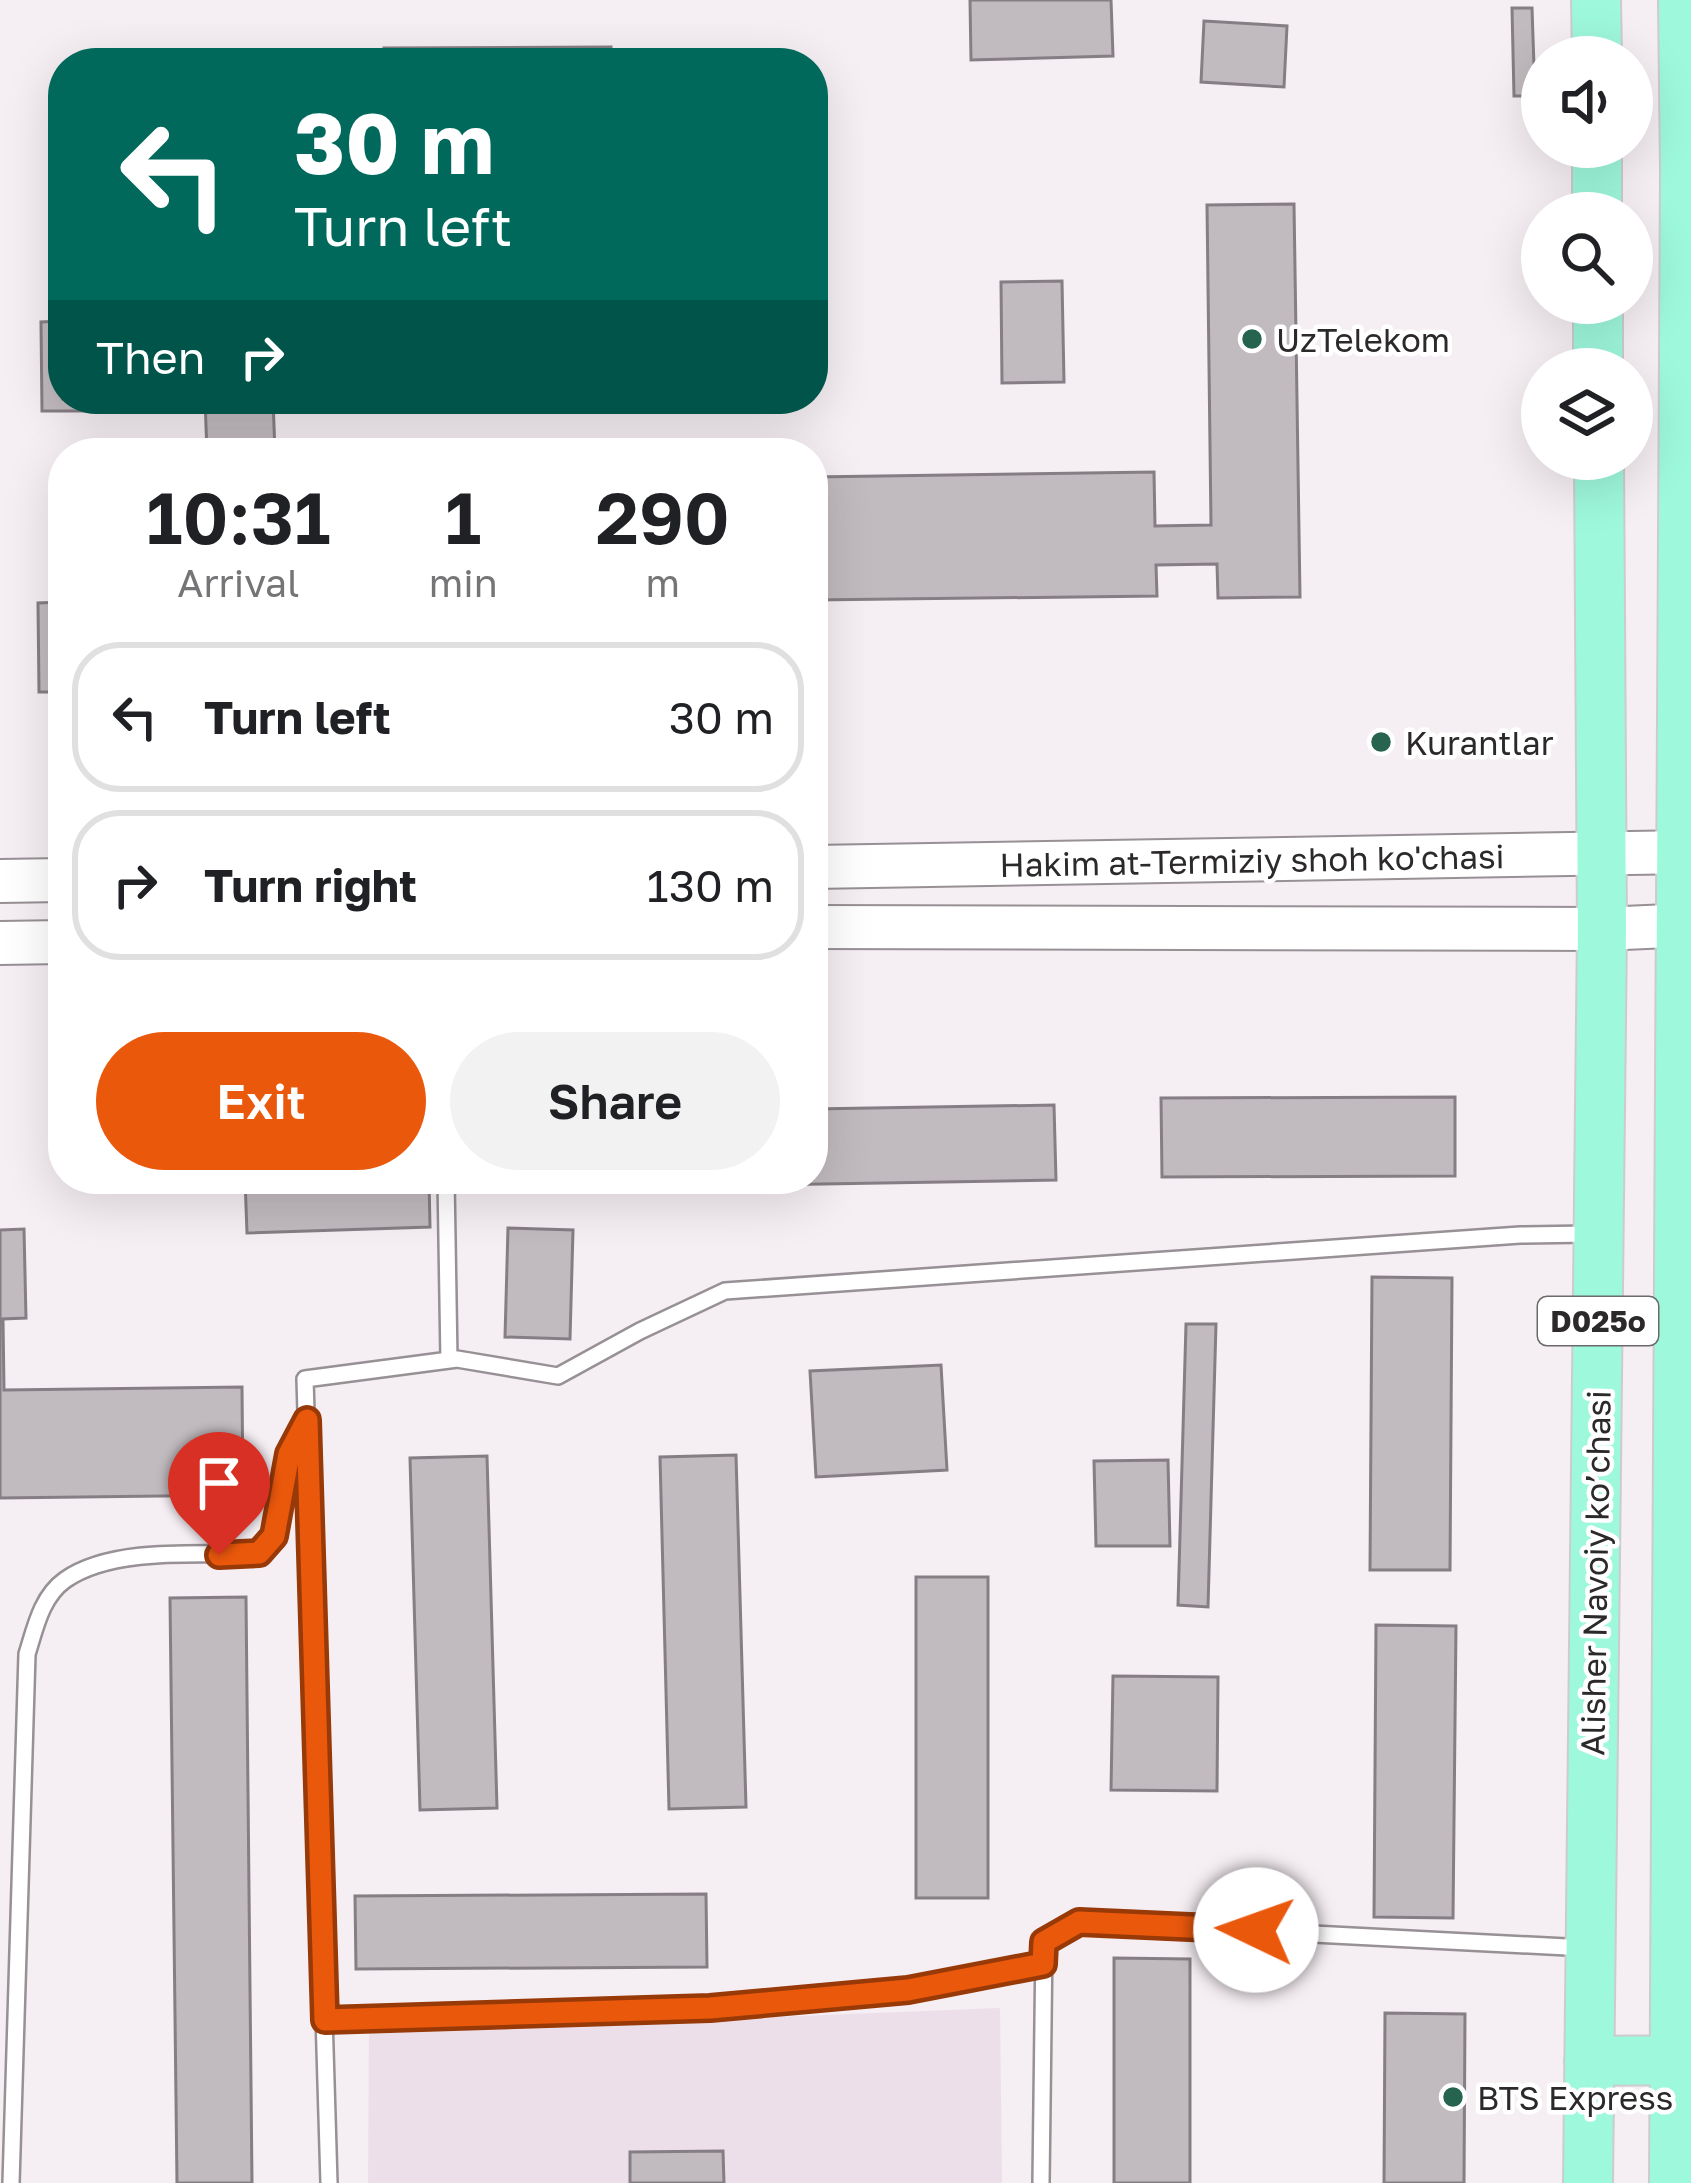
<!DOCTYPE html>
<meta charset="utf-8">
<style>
:root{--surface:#fff;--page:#f2f2f2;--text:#202124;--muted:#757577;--line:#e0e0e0;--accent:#ea580c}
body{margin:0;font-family:"Golos Text",sans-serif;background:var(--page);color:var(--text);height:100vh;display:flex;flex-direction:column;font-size:45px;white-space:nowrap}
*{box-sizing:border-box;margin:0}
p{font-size:39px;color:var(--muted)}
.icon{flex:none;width:66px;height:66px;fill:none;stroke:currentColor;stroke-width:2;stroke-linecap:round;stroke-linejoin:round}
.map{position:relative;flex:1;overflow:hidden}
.sheet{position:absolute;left:48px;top:438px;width:780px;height:756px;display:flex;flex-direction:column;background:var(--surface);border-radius:48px;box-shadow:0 12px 48px #0002}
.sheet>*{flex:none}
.guide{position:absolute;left:48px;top:48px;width:780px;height:366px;border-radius:48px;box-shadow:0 12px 48px #0002;background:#00695c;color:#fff;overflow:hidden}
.fabs{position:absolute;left:1521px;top:36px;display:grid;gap:24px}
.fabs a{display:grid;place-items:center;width:132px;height:132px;border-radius:50%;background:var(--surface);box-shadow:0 12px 48px #0002;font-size:60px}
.pin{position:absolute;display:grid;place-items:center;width:102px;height:102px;color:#fff;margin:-123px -51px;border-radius:50% 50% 50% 0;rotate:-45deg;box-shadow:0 0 12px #0007}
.pin .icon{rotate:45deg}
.me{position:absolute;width:132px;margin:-66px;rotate:273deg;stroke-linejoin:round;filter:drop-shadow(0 0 9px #0008)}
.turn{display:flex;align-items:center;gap:42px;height:252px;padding:0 48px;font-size:54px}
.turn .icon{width:156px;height:156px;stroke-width:2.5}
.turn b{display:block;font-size:84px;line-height:102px}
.then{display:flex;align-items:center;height:114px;padding:0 48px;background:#0003;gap:24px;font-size:45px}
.eta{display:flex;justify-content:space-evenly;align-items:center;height:204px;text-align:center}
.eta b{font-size:72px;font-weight:600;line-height:84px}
.action{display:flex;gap:24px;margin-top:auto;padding:24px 48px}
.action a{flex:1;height:138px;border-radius:72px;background:var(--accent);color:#fff;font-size:48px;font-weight:600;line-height:138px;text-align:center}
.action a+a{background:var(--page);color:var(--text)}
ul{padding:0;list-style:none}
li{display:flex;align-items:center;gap:36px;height:150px;margin:0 24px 18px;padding:0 24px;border:6px solid var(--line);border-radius:48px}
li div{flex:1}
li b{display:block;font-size:45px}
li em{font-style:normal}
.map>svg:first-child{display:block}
.built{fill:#eddfea}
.building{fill:#c1babf;stroke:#857e84;stroke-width:3}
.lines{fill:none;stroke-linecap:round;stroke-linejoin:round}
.lane-casing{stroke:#979095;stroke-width:20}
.secondary-casing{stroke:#979095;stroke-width:46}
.primary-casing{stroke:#ccc;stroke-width:52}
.lane{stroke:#fff;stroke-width:15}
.secondary{stroke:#fff;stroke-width:42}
.primary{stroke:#9ef8dc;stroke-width:48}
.route-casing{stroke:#983908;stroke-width:30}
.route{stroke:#ea580c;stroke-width:21}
.poi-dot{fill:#26644f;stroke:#fff;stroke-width:4.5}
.labels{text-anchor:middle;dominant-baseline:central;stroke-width:9;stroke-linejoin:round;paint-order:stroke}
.shield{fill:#fff;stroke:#6b696b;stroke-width:3}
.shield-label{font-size:30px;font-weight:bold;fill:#2c292b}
.poi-label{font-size:33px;fill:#2c292b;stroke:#fff;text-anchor:start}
.street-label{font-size:33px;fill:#2c292b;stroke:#fff}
</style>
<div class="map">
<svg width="1691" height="2183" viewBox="0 0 1691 2183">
<rect width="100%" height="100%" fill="#f5eef3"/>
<path class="built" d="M1000 2008 1002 2183H368L369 2033Z"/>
<path class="building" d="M970 0H1111L1113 56 971 60Z
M1512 8H1532L1535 96H1514Z
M1204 21 1287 26 1284 87 1201 82Z
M611 47V63H384V48Z
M1294 204 1300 597 1218 598 1217 564 1156 565 1157 596 813 600V477L1154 472 1155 526 1211 525 1207 205Z
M1062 281 1064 382 1002 383 1001 282Z
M63 321V399H160V411H42L41 322Z
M205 399H273L275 453H207Z
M63 602V692H39L38 603Z
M1455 1097V1176L1162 1177 1161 1098Z
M1054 1105 1056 1180 517 1189V1179H813V1109Z
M245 1179H429L430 1227 247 1233Z
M508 1228 573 1230 570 1339 505 1337Z
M24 1229 26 1318 3 1319 4 1390 242 1387 243 1495 0 1498V1230Z
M1372 1277 1452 1278 1450 1570H1370Z
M1186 1324H1216L1208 1607 1178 1605Z
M941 1365 947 1470 816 1477 810 1371Z
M736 1455 746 1807 669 1809 660 1457Z
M487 1456 497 1808 420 1810 410 1458Z
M1168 1460 1170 1546H1096L1094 1461Z
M916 1577H988V1898H916Z
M246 1597 252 2183H177L170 1598Z
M1376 1625 1456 1626 1453 1918 1374 1917Z
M1113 1676 1218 1677 1217 1791 1111 1790Z
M706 1894 707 1967 356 1969 355 1896Z
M1114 1958 1190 1959V2183H1114Z
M1385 2013 1465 2014 1464 2183H1384Z
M723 2151 724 2183H630V2152Z"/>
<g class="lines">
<g class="lane-casing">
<path id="lane" d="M446 1179 449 1360
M324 2020 710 2009 908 1990 1043 1964
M11 2183 27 1654C35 1629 41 1597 65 1580 113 1546 203 1555 259 1554L274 1536 289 1454 304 1425
M329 2183 305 1379 457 1359 558 1376 640 1331 725 1291 1520 1235 1590 1234
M1041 2183 1044 1942 1079 1922 1586 1948"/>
</g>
<g class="secondary-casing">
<path id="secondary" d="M813 867 1691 852
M0 881 63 880
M813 927 1602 929 1691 925
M0 943 63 942"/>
</g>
<g class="primary-casing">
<path id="primary" d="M1596 0 1597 57
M1597 147V213
M1598 303V369
M1589 2061 1674 2060
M1588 2183 1602 929 1599 459
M1674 2183 1685 172 1683 0"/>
</g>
<use href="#lane" class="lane"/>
<use href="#secondary" class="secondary"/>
<use href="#primary" class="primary"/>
</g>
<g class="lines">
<g class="route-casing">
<path id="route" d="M219 1555 259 1553 274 1536 289 1454 307 1420 325 2020 710 2008 908 1990 1043 1964 1044 1942 1079 1922 1256 1930"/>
</g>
<use href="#route" class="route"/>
</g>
<g class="poi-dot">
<circle cx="1252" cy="339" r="12"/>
<circle cx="1381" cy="742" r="12"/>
<circle cx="1453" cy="2097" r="12"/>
</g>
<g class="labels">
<rect class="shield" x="1538" y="1297" width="120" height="48" rx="9"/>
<g class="shield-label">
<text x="1598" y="1321">D025o</text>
</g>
<g class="poi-label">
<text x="1276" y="339">UzTelekom</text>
<text x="1405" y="742">Kurantlar</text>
<text x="1477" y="2097">BTS Express</text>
</g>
<g class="street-label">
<text transform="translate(1252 860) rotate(-1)">Hakim at-Termiziy shoh ko'chasi</text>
<text transform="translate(1595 1573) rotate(-89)">Alisher Navoiy ko’chasi</text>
</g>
</g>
</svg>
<div class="fabs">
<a><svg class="icon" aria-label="sound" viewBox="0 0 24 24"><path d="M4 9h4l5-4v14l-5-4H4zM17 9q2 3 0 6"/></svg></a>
<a><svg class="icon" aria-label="search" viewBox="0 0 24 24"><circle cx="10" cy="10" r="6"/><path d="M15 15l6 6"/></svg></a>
<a><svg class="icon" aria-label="layers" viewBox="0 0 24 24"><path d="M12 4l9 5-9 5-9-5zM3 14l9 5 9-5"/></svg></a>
</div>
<div class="pin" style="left:219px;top:1555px;background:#d93025"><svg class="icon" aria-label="arrive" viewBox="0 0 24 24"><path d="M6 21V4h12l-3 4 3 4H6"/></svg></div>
<svg class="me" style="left:1256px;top:1930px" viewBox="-20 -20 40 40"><circle r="19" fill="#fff"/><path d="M0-13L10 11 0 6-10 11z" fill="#ea580c"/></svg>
<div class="guide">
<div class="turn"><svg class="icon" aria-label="left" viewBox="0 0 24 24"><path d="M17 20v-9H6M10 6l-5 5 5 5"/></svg><div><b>30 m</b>Turn left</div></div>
<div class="then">Then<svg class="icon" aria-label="right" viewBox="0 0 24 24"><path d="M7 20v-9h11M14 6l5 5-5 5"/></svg></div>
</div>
<section class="sheet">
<div class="eta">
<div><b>10:31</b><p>Arrival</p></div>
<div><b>1</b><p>min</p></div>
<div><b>290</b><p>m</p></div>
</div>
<ul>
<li><svg class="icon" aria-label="left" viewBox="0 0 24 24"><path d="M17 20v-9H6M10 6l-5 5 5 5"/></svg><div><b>Turn left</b></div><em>30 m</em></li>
<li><svg class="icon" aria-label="right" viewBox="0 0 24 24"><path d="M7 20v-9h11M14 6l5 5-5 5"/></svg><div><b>Turn right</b></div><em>130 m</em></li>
</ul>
<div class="action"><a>Exit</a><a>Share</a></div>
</section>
</div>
